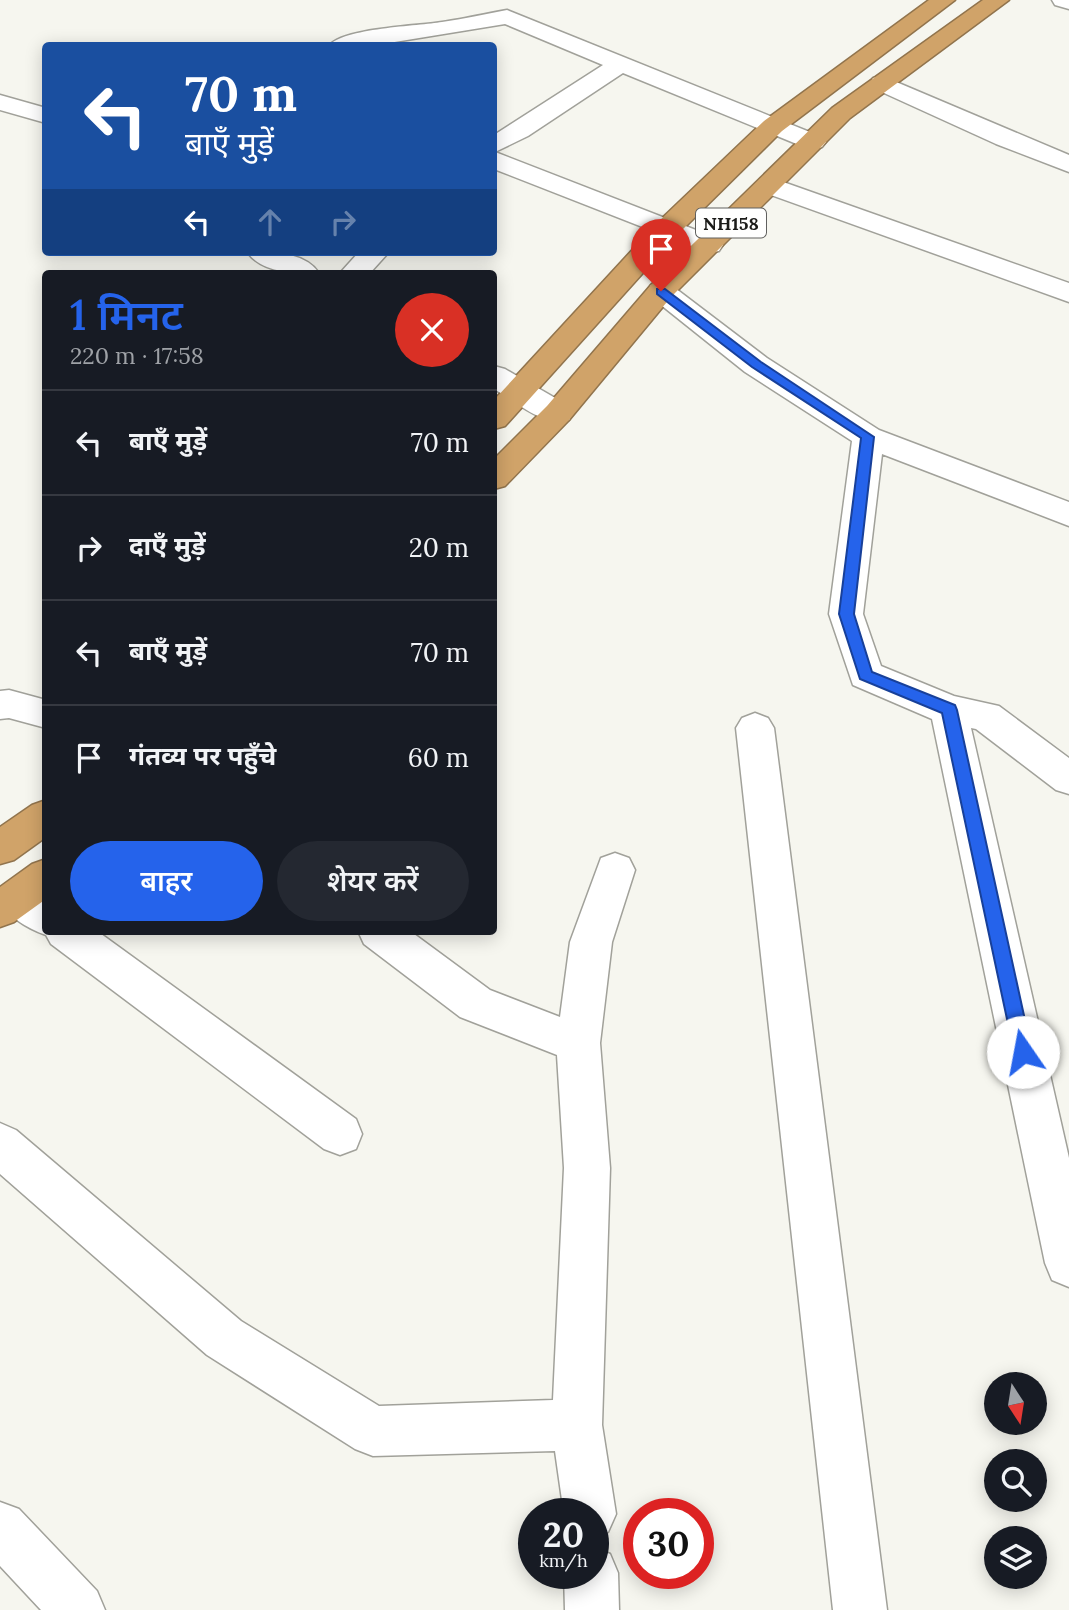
<!DOCTYPE html>
<html lang="hi">
<meta charset="utf-8">
<style>
:root{--surface:#171b24;--page:#242831;--text:#f1f3f6;--muted:#9ea1a6;--line:#363941;--accent:#2563eb}
body{margin:0;font-family:Lora,"Noto Sans Devanagari",serif;background:var(--page);color:var(--text);height:100vh;display:flex;flex-direction:column;font-size:26px;white-space:nowrap}
*{box-sizing:border-box;margin:0}
p{font-size:23px;color:var(--muted)}
.icon{flex:none;width:38px;height:38px;fill:none;stroke:currentColor;stroke-width:2;stroke-linecap:round;stroke-linejoin:round}
.map{position:relative;flex:1;overflow:hidden}
.details{position:absolute;left:42px;top:270px;width:455px;height:665px;display:flex;flex-direction:column;background:var(--surface);border-radius:7px;box-shadow:0 4px 18px #0003}
.details>*{flex:none}
.top-card{position:absolute;left:42px;top:42px;width:455px;height:214px;border-radius:7px;box-shadow:0 4px 18px #0003;background:#1a4fa0;color:#fff;overflow:hidden}
.needle{width:46px;rotate:168deg}
.buttons{position:absolute;left:984px;top:1372px;display:grid;gap:14px}
.buttons a{display:grid;place-items:center;width:63px;height:63px;border-radius:50%;background:var(--surface);box-shadow:0 4px 18px #0003;font-size:35px}
.speed{position:absolute;left:518px;top:1498px;display:flex;gap:14px;font-size:35px;font-weight:700;text-align:center}
.speed>*{display:grid;place-content:center;width:91px;height:91px;border-radius:50%;background:var(--surface);box-shadow:0 4px 18px #0003;line-height:1}
.speed small{font-size:18px;font-weight:400}
.speed .limit{border:10px solid #d22;background:#fff;color:#111}
.pin{position:absolute;display:grid;place-items:center;width:60px;height:60px;color:#fff;margin:-72px -30px;border-radius:50% 50% 50% 0;rotate:-45deg;box-shadow:0 0 7px #0007}
.pin .icon{rotate:45deg}
.me{position:absolute;width:77px;margin:-38px;rotate:348deg;stroke-linejoin:round;filter:drop-shadow(0 0 5px #0008)}
.turn{display:flex;align-items:center;gap:24px;height:147px;padding:0 28px;font-size:32px}
.turn .icon{width:91px;height:91px;stroke-width:2.5}
.turn b{display:block;font-size:49px;line-height:60px}
.lanes{display:flex;align-items:center;height:66px;padding:0 28px;background:#0003;justify-content:center;gap:35px;direction:ltr}
.lanes .off{opacity:.35}
.round{display:grid;place-items:center;flex:none;width:74px;height:74px;border-radius:37px;background:var(--page)}
.headline{display:flex;align-items:center;justify-content:space-between;height:119px;padding:0 28px}
h1{font-size:42px;font-weight:600;line-height:52px;color:var(--accent)}
.cta{display:flex;gap:14px;margin-top:auto;padding:14px 28px}
.cta a{flex:1;height:80px;border-radius:42px;background:var(--accent);color:#fff;font-size:28px;font-weight:600;line-height:80px;text-align:center}
.cta a+a{background:var(--page);color:var(--text)}
ul{padding:0;list-style:none}
li{display:flex;align-items:center;gap:21px;height:105px;padding:0 28px;border-top:2px solid var(--line)}
li div{flex:1}
li b{display:block;font-size:26px}
li em{font-style:normal}
.map>svg:first-child{display:block}
.lines{fill:none;stroke-linecap:round;stroke-linejoin:round}
.minor-casing{stroke:#a1a19a;stroke-width:3}
.highway-casing{stroke:#91744d;stroke-width:3}
.minor{fill:#fff;fill-rule:evenodd}
.highway{fill:#d0a369;fill-rule:evenodd}
.route{fill:#2563eb;stroke:#184099;stroke-width:2}
.labels{text-anchor:middle;dominant-baseline:central;stroke-width:7;stroke-linejoin:round;paint-order:stroke}
.shield{fill:#fffffe;stroke:#60605e;stroke-width:2}
.shield-label{font-size:18px;font-weight:bold;fill:#1c1c19}
</style>
<div class="map">
<svg width="1069" height="1610" viewBox="0 0 1069 1610">
<rect width="100%" height="100%" fill="#f6f6ef"/>
<g class="lines">
<g class="minor-casing">
<path id="minor" d="M1052 0H1069V9L1055 5Z
M507 10 822 137 826 142 822 147 813 150 804 147 623 73 528 136 495 152 719 239 723 245 719 251 709 253 494 169V135L603 65 505 24 370 46H329C342 28 419 26 442 22 463 19 485 14 507 10Z
M882 76 1069 155V172L996 144 873 88 870 83 873 78Z
M0 95 46 108V123L0 110Z
M769 177 1069 283V302L760 191 756 185 760 179Z
M247 252C271 252 304 251 319 273 295 273 263 274 247 252Z
M359 252H389L370 273H340Z
M661 282 671 285 767 358 879 430 1069 502V526L882 454 863 614 881 666 954 696 999 706 1069 758V794L1056 790 976 729 971 728 1069 1158V1287L1052 1280 1045 1263 932 719 853 685 829 614 852 441 745 372 651 297 647 291 651 285Z
M494 366 505 369 569 406 573 413 569 420C543 427 515 401 494 389Z
M9 690 46 700V728L9 718 0 719V691Z
M755 713 768 718 774 728 887 1610H833L736 728 742 718Z
M615 853 629 858 635 870 612 942 600 1043 610 1168 602 1425 616 1514 608 1532 593 1539V1514H564L555 1451 373 1456 355 1449 207 1355 0 1174V1123L16 1130 241 1321 379 1406 553 1400 564 1168 557 1055 460 1017 364 944 358 931H410L490 990 560 1017 570 942 601 858Z
M19 880 33 885 46 894V931H97L356 1119 362 1134 356 1149 340 1155 324 1149 51 944 46 935C29 929 2 915 0 895L5 885Z
M0 1502 19 1509 97 1591 105 1610H41L0 1566Z
M593 1547 610 1554 618 1573 619 1610H565L564 1573H593Z"/>
</g>
<g class="highway-casing">
<path id="highway" d="M929 0H955L782 131 678 234 505 426 494 429V400L658 222 764 121Z
M983 0H1009L850 118 671 297 569 420 505 486 494 489V459L547 406 651 285 832 108Z
M46 800V837L14 860 0 864V827L32 805Z
M46 859V899L14 922 0 927V887L32 864Z"/>
</g>
<use href="#minor" class="minor"/>
<use href="#highway" class="highway"/>
</g>
<path class="route" d="M657 289H665L761 362 874 437 854 614 872 672 955 705 957 710 1032 1052 1030 1058 1023 1061 1017 1058 1014 1052 942 713 860 679 839 614 861 438 752 367 657 294Z"/>
<g class="labels">
<rect class="shield" x="696" y="208.5" width="70" height="29" rx="5"/>
<g class="shield-label">
<text x="731" y="223">NH158</text>
</g>
</g>
</svg>
<div class="buttons">
<a><svg class="needle" viewBox="-14 -14 28 28"><path d="M0-13l5 13h-10z" fill="#e53935"/><path d="M0 13l5-13h-10z" fill="#9ea1a6"/></svg></a>
<a><svg class="icon" aria-label="search" viewBox="0 0 24 24"><circle cx="10" cy="10" r="6"/><path d="M15 15l6 6"/></svg></a>
<a><svg class="icon" aria-label="layers" viewBox="0 0 24 24"><path d="M12 4l9 5-9 5-9-5zM3 14l9 5 9-5"/></svg></a>
</div>
<div class="speed"><div>20<small>km/h</small></div><div class="limit">30</div></div>
<div class="pin" style="left:661px;top:291px;background:#d93025"><svg class="icon" aria-label="arrive" viewBox="0 0 24 24"><path d="M6 21V4h12l-3 4 3 4H6"/></svg></div>
<svg class="me" style="left:1023px;top:1052px" viewBox="-20 -20 40 40"><circle r="19" fill="#fff"/><path d="M0-13L10 11 0 6-10 11z" fill="#2563eb"/></svg>
<div class="top-card">
<div class="turn"><svg class="icon" aria-label="left" viewBox="0 0 24 24"><path d="M17 20v-9H6M10 6l-5 5 5 5"/></svg><div><b>70 m</b>बाएँ मुड़ें</div></div>
<div class="lanes"><svg class="icon" aria-label="left" viewBox="0 0 24 24"><path d="M17 20v-9H6M10 6l-5 5 5 5"/></svg><svg class="icon off" aria-label="ahead" viewBox="0 0 24 24"><path d="M12 20V5M6 11l6-6 6 6"/></svg><svg class="icon off" aria-label="right" viewBox="0 0 24 24"><path d="M7 20v-9h11M14 6l5 5-5 5"/></svg></div>
</div>
<section class="details">
<div class="headline"><div><h1>1 मिनट</h1><p>220 m · 17:58</p></div><a class="round" style="background:#d93025;color:#fff"><svg class="icon" aria-label="close" viewBox="0 0 24 24"><path d="M6 6l12 12M18 6L6 18"/></svg></a></div>
<ul>
<li><svg class="icon" aria-label="left" viewBox="0 0 24 24"><path d="M17 20v-9H6M10 6l-5 5 5 5"/></svg><div><b>बाएँ मुड़ें</b></div><em>70 m</em></li>
<li><svg class="icon" aria-label="right" viewBox="0 0 24 24"><path d="M7 20v-9h11M14 6l5 5-5 5"/></svg><div><b>दाएँ मुड़ें</b></div><em>20 m</em></li>
<li><svg class="icon" aria-label="left" viewBox="0 0 24 24"><path d="M17 20v-9H6M10 6l-5 5 5 5"/></svg><div><b>बाएँ मुड़ें</b></div><em>70 m</em></li>
<li><svg class="icon" aria-label="arrive" viewBox="0 0 24 24"><path d="M6 21V4h12l-3 4 3 4H6"/></svg><div><b>गंतव्य पर पहुँचे</b></div><em>60 m</em></li>
</ul>
<div class="cta"><a>बाहर</a><a>शेयर करें</a></div>
</section>
</div>
